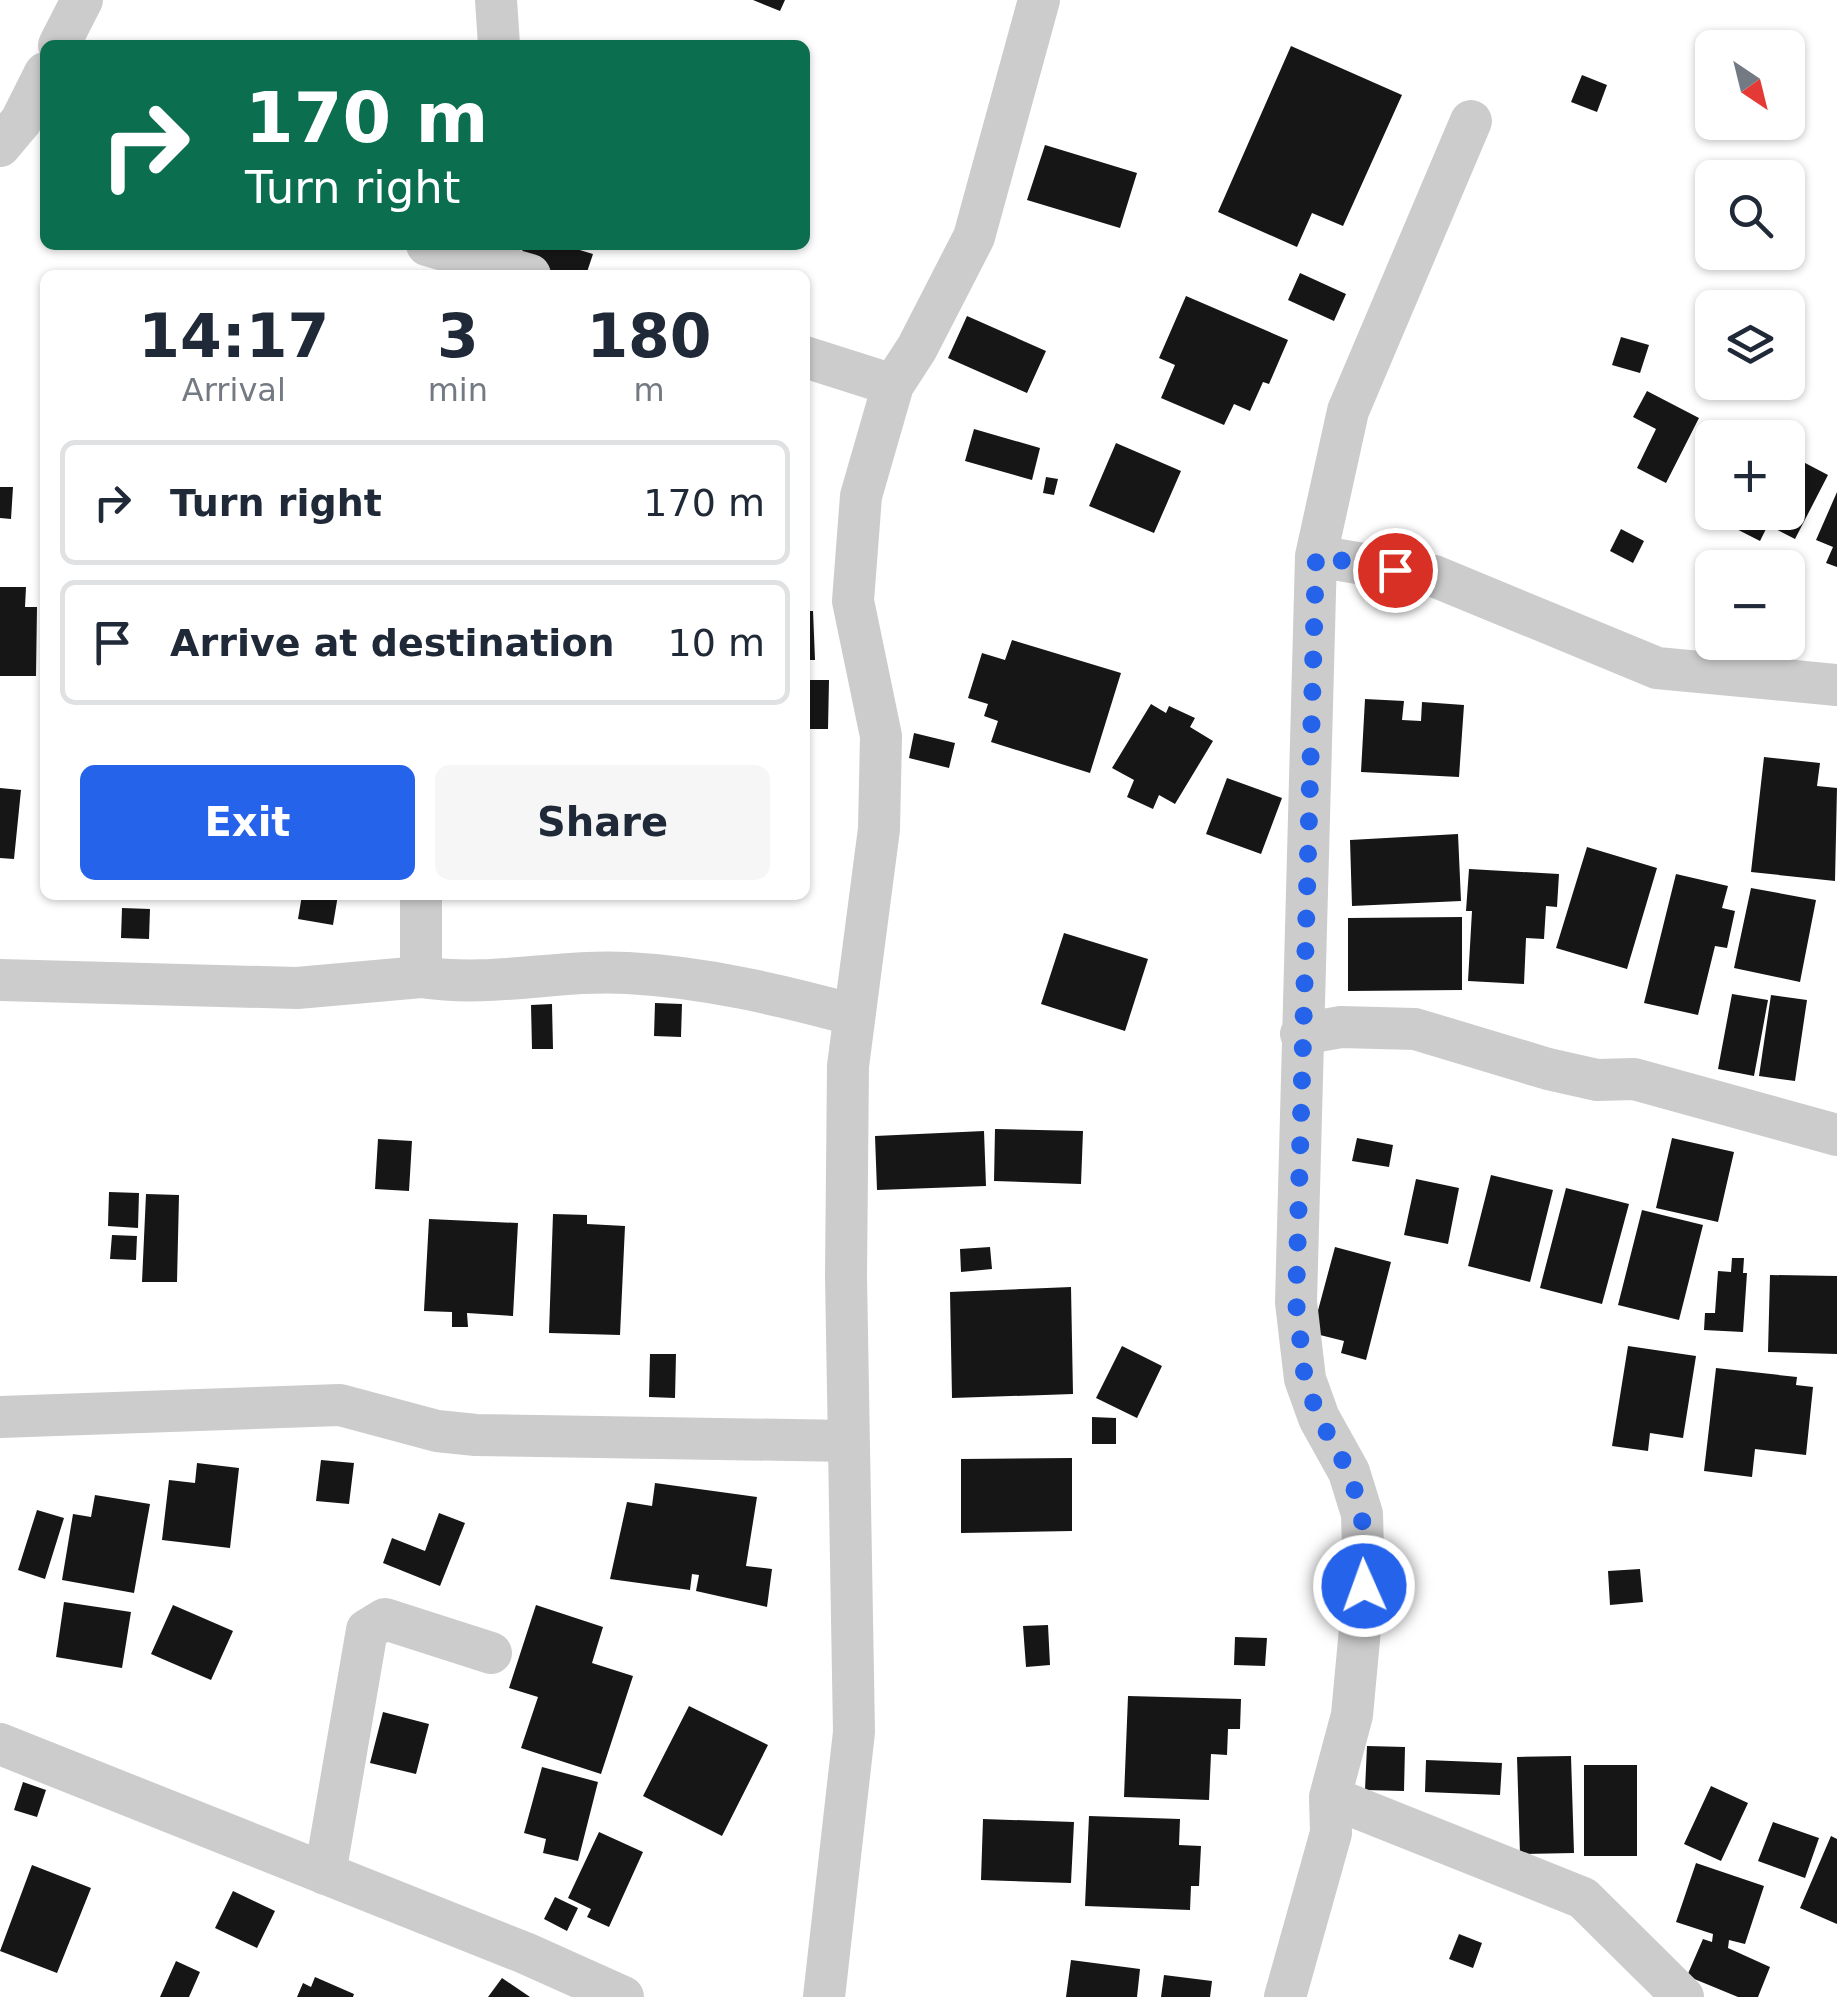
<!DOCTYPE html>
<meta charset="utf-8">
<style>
:root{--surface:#fff;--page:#f6f6f7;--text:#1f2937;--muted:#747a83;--line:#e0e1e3;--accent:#2563eb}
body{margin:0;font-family:"DejaVu Sans",sans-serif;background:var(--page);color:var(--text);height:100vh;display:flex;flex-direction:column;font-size:38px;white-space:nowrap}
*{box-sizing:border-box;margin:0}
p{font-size:32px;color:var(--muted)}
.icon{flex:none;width:55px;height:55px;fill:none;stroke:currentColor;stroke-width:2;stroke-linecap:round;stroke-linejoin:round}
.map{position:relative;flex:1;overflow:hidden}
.panel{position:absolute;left:40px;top:270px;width:770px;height:630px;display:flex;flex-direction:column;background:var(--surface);border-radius:15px;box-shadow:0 2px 8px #0004}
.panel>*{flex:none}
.banner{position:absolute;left:40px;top:40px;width:770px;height:210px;border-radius:15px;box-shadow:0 2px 8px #0004;background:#0b6e4f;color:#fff;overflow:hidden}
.needle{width:65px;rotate:145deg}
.tools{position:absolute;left:1695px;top:30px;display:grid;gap:20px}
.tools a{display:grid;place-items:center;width:110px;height:110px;border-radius:15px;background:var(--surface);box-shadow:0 2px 8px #0004;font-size:50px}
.pin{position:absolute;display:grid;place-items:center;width:85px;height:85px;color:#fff;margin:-42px;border:5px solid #fff;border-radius:50%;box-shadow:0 2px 10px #0007}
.me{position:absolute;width:110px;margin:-55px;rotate:358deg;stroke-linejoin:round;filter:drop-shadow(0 0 8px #0008)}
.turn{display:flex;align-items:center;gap:35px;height:210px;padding:0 40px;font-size:45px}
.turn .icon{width:130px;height:130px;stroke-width:2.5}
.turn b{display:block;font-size:70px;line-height:85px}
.eta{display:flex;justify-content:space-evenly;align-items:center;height:170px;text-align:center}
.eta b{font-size:60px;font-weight:800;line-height:70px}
.button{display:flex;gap:20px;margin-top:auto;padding:20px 40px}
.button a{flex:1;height:115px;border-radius:15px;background:var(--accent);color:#fff;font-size:40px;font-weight:800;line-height:115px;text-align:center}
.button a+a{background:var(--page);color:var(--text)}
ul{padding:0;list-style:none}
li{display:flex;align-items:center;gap:30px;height:125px;margin:0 20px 15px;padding:0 20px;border:5px solid var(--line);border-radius:15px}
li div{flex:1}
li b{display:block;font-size:38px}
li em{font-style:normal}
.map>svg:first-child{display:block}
.building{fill:#161616}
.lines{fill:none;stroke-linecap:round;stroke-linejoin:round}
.street{stroke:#ccc;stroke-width:42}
.route{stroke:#2563eb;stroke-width:18;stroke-dasharray:0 32.4}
</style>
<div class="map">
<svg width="1837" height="1997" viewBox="0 0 1837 1997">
<rect width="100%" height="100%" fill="#fff"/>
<path class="building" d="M753 0H785L780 11Z
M1291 46 1402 95 1343 226 1312 213 1297 247 1218 212Z
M1582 75 1607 85 1597 112 1571 102Z
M1045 145 1137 173 1120 228 1027 200Z
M524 245H563L593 254 586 275H563L519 261Z
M1300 273 1346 294 1334 321 1288 300Z
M1186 296 1288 340 1269 384 1263 382 1250 411 1234 404 1224 425 1161 398 1175 365 1159 358Z
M967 316 1046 351 1027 393 948 358Z
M1621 337 1649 345 1640 373 1612 365Z
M1647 391 1699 418 1666 483 1637 468 1656 429 1633 417Z
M974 429 1040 448 1032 480 965 461Z
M1116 443 1181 471 1154 533 1089 506Z
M1788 454 1828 475 1795 539 1768 525 1760 541 1711 516 1713 512H1788Z
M1046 477 1058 479 1054 495 1043 493Z
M0 487H13L11 519 0 518Z
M1837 492V567L1826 563 1833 547 1816 540Z
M1621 529 1644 541 1633 563 1610 551Z
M0 587H26L25 607H37L36 676H0Z
M805 611H813L815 660H805Z
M1012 640 1121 673 1090 773 991 742 998 721 984 716 988 704 968 698 982 653 1005 660Z
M805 680H829L828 729H805Z
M1365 699 1404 701 1402 720 1421 721 1422 702 1464 705 1459 777 1361 772Z
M1151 704 1166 713 1169 706 1195 718 1190 727 1213 741 1175 804 1159 795 1153 809 1127 797 1134 780 1112 768Z
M914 733 955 743 949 768 909 758Z
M1764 757 1820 763 1817 786 1837 788 1835 881 1751 872Z
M1227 778 1282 798 1261 854 1206 834Z
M0 788 21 790 14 859 0 858Z
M1458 834 1461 901 1352 906 1350 840Z
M1587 847 1657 868 1627 969 1556 948Z
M1469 869 1559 874 1557 907 1546 906 1544 939 1526 938 1524 984 1468 981 1472 911H1466Z
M1676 874 1728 886 1722 908 1735 911 1727 948 1715 946 1698 1015 1644 1003Z
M1751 888 1816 900 1800 982 1734 968Z
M302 895H338L333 925 298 919Z
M122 908 150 909 149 939 121 938Z
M1462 917V990L1348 991V918Z
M1064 933 1148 959 1125 1031 1041 1004Z
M1732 994 1768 1000 1754 1076 1718 1069Z
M1771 995 1807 1000 1795 1081 1759 1076Z
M655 1003 682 1004 681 1037 654 1036Z
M552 1004 553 1049H532L531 1005Z
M995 1129 1083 1131 1081 1184 994 1181Z
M984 1131 986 1186 877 1190 875 1136Z
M1357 1138 1393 1145 1389 1167 1352 1161Z
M1672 1138 1734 1152 1718 1222 1656 1208Z
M378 1139 412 1141 409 1191 375 1189Z
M1491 1175 1553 1190 1530 1282 1468 1266Z
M1416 1179 1459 1188 1448 1244 1404 1235Z
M1566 1188 1629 1204 1602 1304 1540 1288Z
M109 1192 139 1193 138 1228 108 1226Z
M146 1194 179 1195 177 1282H142Z
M1642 1210 1703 1225 1679 1320 1618 1305Z
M553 1214 587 1215V1224L625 1226 620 1335 549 1333Z
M429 1219 518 1223 513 1316 467 1313 468 1327H452V1312L424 1311Z
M112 1235 137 1236 136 1260 110 1259Z
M990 1247 992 1269 961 1272 960 1249Z
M1335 1247 1391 1262 1366 1360 1341 1353 1344 1341 1312 1333Z
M1732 1258H1744L1743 1273H1747L1743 1332 1704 1330 1705 1313H1715L1718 1271 1731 1272Z
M1770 1275 1837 1276V1354L1768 1352Z
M1071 1287 1073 1394 952 1398 950 1292Z
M1122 1346 1162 1366 1137 1418 1096 1398Z
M1628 1346 1696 1356 1683 1438 1650 1433 1648 1451 1612 1446Z
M650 1354H676L675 1398 649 1397Z
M1716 1368 1797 1377 1796 1385 1813 1387 1806 1455 1755 1449 1752 1477 1704 1471Z
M1092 1417 1116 1418V1444H1092Z
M1072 1458V1531L961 1533V1459Z
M321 1460 354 1463 349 1504 316 1501Z
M197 1463 239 1468 230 1548 162 1540 169 1480 195 1483Z
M655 1483 757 1497 746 1566 772 1569 767 1607 696 1591 699 1575 692 1574 690 1590 610 1579 627 1502 652 1506Z
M95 1495 150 1504 134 1593 62 1580 73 1514 91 1517Z
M37 1510 64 1518 45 1579 18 1570Z
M439 1513 465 1523 440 1586 383 1563 392 1538 425 1551Z
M1640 1569 1643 1602 1610 1605 1608 1571Z
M64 1602 131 1612 122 1668 56 1657Z
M173 1605 233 1631 211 1680 151 1654Z
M536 1605 603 1627 592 1663 633 1676 601 1774 521 1748 538 1697 509 1688Z
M1048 1625 1050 1665 1026 1667 1023 1626Z
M1235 1637 1267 1638 1265 1666 1234 1665Z
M1128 1696 1241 1699 1240 1729H1228L1227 1755 1211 1754 1209 1800 1124 1797Z
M689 1706 768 1745 722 1836 643 1796Z
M383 1712 429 1724 416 1774 370 1763Z
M1367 1746 1405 1747 1404 1791 1365 1790Z
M1571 1756 1574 1853 1520 1854 1517 1757Z
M1426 1760 1502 1763 1500 1795 1425 1792Z
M1584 1765H1637V1856H1584Z
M542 1767 598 1782 578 1861 543 1853 546 1839 524 1833Z
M23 1782 46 1790 37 1817 14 1810Z
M1711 1786 1748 1803 1721 1861 1684 1844Z
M1089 1816 1180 1819 1179 1845 1201 1846 1199 1886H1191L1190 1910 1085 1906Z
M983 1819 1074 1822 1071 1883 981 1880Z
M1773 1822 1819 1838 1805 1878 1758 1861Z
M599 1832 643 1852 609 1927 587 1917 591 1909 568 1898Z
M1831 1836 1837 1839V1924L1800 1908Z
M1696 1863 1764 1886 1745 1944 1729 1940 1728 1948 1770 1967 1758 1997H1738L1687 1976 1703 1939 1712 1942 1713 1934 1676 1922Z
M32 1865 91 1888 57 1973 0 1951Z
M233 1891 275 1911 257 1948 215 1928Z
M555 1897 578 1908 567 1931 544 1919Z
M1459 1934 1482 1943 1473 1968 1449 1959Z
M1071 1960 1140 1969 1137 1997H1066Z
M176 1961 200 1972 189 1997H160Z
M1164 1975 1212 1981 1210 1997H1161Z
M315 1977 354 1994 353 1997H297L303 1983 311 1987Z
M502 1978 530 1997H488Z"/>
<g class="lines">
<path class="street" d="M496 0 499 45
M59 45 82 0
M0 146 21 121 45 73
M427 245 530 275
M805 357 893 385
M1316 556 1434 576 1657 668 1837 685
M421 895V977C494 988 556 969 628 973 704 977 781 995 854 1015
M0 980 297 988 421 977
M1301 1034 1341 1027 1415 1029 1548 1069 1597 1080 1634 1079 1837 1135
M0 1417 340 1405 437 1431 476 1435 849 1441
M0 1744 525 1953 623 1997
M1330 1797 1583 1898 1683 1997
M325 1874 367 1630 385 1619 491 1653
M824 1997 854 1732 846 1276 848 1066 879 829 881 736 853 601 861 496 893 385 917 348 974 237 1039 0
M1285 1997 1331 1833 1330 1797 1352 1715 1364 1586 1362 1514 1349 1472 1319 1418 1305 1379 1296 1302 1316 556 1348 411 1471 121"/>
</g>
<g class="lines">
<path class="route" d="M1364 1586 1362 1514 1349 1472 1319 1418 1305 1380 1296 1302 1316 556 1395 570"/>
</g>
</svg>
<div class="tools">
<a><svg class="needle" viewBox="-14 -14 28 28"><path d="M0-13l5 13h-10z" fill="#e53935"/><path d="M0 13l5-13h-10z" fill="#747a83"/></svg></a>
<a><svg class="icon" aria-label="search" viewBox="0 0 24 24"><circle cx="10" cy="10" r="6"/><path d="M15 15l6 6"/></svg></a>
<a><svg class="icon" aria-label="layers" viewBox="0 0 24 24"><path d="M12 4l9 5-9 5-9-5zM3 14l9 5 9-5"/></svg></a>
<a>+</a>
<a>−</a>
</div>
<div class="pin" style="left:1395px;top:570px;background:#d93025"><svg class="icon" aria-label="arrive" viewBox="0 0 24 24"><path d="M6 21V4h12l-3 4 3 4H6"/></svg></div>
<svg class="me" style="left:1364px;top:1586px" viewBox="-20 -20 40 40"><circle r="17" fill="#2563eb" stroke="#fff" stroke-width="3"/><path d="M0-11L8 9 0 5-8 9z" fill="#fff"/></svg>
<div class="banner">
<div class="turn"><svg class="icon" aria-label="right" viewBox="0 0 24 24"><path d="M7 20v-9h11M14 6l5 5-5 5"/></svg><div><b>170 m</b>Turn right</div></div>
</div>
<section class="panel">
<div class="eta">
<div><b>14:17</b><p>Arrival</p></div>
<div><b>3</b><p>min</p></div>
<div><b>180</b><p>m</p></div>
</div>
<ul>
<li><svg class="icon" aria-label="right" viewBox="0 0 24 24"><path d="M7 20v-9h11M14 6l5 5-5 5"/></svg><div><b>Turn right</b></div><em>170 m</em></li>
<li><svg class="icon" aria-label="arrive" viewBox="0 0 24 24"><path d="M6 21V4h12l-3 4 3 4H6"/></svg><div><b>Arrive at destination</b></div><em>10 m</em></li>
</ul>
<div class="button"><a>Exit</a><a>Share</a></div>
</section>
</div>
